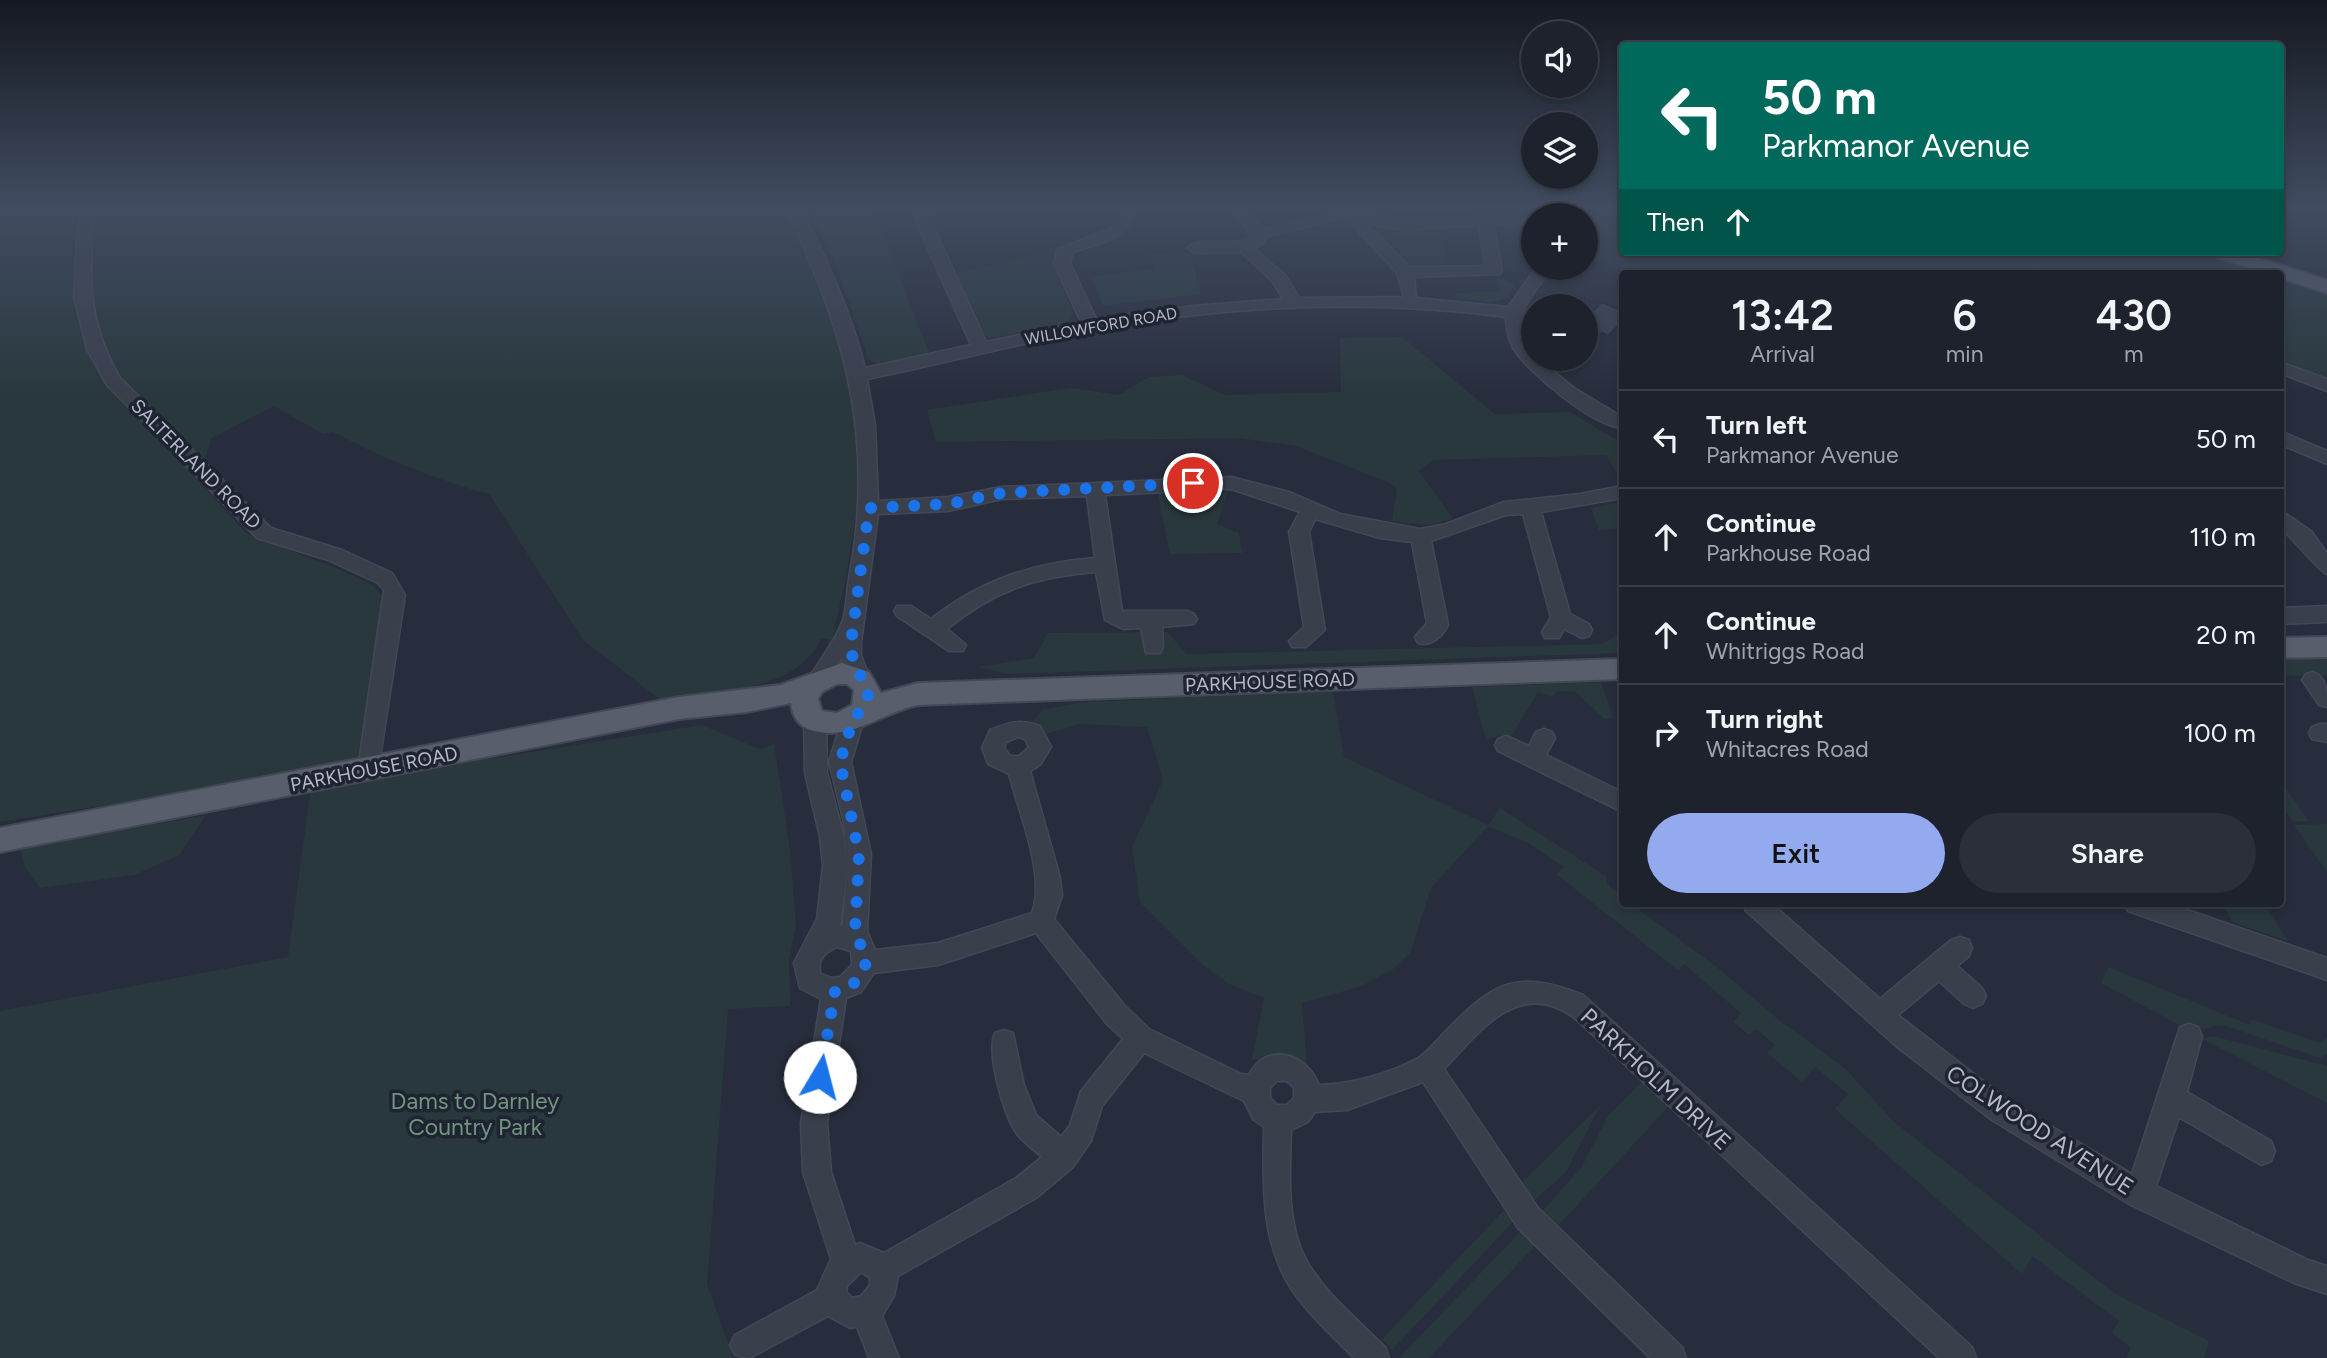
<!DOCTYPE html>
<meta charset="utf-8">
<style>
:root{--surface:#1d222d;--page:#2a2f39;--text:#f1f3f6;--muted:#a0a4aa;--line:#3b3f49;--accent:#94aaee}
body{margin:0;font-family:Figtree,sans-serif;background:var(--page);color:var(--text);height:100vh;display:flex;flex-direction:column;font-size:26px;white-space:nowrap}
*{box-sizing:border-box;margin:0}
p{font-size:23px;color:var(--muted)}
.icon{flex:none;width:38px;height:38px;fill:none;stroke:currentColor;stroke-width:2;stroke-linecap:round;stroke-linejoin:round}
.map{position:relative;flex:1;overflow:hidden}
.side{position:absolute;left:1619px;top:270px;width:665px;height:637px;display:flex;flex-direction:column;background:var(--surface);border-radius:7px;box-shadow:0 4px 10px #0003,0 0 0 2px var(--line)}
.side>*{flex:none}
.hud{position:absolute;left:1619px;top:42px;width:665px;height:214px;border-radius:7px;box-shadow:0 4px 10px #0003,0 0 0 2px var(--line);background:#00695c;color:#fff;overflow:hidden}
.fabs{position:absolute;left:1521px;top:21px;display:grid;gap:14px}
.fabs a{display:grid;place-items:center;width:77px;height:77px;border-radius:50%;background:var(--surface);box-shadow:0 4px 10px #0003,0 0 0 2px var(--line);font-size:35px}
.pin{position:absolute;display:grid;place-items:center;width:60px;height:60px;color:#fff;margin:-30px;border:4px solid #fff;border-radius:50%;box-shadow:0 2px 7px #0007}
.me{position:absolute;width:77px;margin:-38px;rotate:8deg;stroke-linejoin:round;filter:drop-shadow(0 0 5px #0008)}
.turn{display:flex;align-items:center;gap:24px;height:147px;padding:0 28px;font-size:32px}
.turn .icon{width:91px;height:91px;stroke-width:2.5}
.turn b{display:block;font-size:49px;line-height:60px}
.then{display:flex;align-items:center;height:66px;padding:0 28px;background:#0003;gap:14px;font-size:26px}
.eta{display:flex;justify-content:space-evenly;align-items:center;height:119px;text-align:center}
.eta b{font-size:42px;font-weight:600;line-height:49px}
.primary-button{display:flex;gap:14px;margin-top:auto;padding:14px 28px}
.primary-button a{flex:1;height:80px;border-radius:42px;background:var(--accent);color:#111;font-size:28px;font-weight:600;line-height:80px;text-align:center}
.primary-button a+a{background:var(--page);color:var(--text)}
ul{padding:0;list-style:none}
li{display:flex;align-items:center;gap:21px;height:98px;padding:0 28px;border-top:2px solid var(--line)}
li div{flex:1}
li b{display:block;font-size:26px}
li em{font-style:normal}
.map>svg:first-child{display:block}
.green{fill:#29383d}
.building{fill:#394052;stroke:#212634;stroke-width:2}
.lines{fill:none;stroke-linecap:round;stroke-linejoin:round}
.minor-casing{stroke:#434856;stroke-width:3}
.major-casing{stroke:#434856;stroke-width:4}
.minor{fill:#3a3f4c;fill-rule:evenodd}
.major{fill:#585e6c;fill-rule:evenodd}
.route{stroke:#1a73e8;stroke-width:12;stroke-dasharray:0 21.6}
.labels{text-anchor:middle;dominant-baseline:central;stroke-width:7;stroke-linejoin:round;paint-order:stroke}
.far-street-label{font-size:16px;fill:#b6bac7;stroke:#1f2432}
.street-label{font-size:19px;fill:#b6bac7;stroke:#1f2432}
.near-street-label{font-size:23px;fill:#b6bac7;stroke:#1f2432}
.near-park-label{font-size:23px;fill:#70967e;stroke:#1f2432}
</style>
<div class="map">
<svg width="2327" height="1358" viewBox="0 0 2327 1358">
<rect width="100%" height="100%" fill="#272d3c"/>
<path class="green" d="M0 206H75L73 282 105 380 247 534 339 569 374 586 386 601 358 765 0 822Z
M92 206H787L845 338 859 432 862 475 846 577 832 640 821 638C799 692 712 692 662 701L583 640 489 494C434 479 384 459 333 432L323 434 274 406 212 438 203 464 135 397 104 359 88 287Z
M806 206H872L930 355 877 364 868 359 836 264Z
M1606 206H1622V252H2194L2260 273H1631L1586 256C1585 235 1585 217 1606 206Z
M1439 226 1449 268 1407 269 1397 258 1399 253 1377 237 1407 229Z
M1050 253 1073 314 1066 323 992 339 983 336 956 273Z
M1189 253 1201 294 1103 306 1091 277 1154 269 1151 254Z
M1496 277 1515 284 1507 298 1491 302 1456 298V293L1500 292Z
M2280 279 2327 295V381L2280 363Z
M1402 337 1495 414 1570 412 1622 443V482L1606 455 1434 460 1419 471 1453 519 1427 525 1392 521 1397 488 1388 482 1296 446 1239 438 936 442 927 410 1070 388 1119 395 1149 377 1182 375 1225 395 1341 392 1340 338Z
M1228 492 1217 524 1239 533 1242 553 1170 554 1158 494Z
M1622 502V529L1599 530 1591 508Z
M1168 632 1186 654 1603 644 1622 632V653L1007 674 979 667 1034 658 1048 633Z
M2327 655V675L2280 676V657Z
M1601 682 1613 718 1604 719 1576 692 1558 691 1551 697 1538 692 1511 737 1503 735 1486 740 1472 687Z
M1333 691 1344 757 1488 825 1500 808 1606 876 1607 884 1622 897V903H1630L1718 968 1779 1020 1846 1069 1894 1122 2115 1294 2209 1341 2204 1358H2126L2131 1348 2112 1333 2119 1321 2032 1256 2022 1274 1835 1109 1848 1094 1815 1067 1802 1082 1767 1053 1775 1045 1756 1029 1749 1035 1733 1022 1741 1013 1684 964 1678 970 1556 874 1564 867 1530 844 1488 826 1431 888 1410 953 1393 969 1362 986 1302 1003 1307 1064 1252 1059 1264 998 1229 984 1203 965 1140 902 1132 847 1163 780 1147 727 1079 724 1046 734 1031 724 1042 710 1084 702Z
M702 725 760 749 774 744 790 850 796 925 789 958 790 1006 728 1009 707 1284 733 1358H0V1011L288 957 311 787Z
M2280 780 2309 821 2293 822 2280 804Z
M206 815 179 855 134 875 40 888 26 869 20 849Z
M2327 824V872L2294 825Z
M2224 904 2265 906 2288 941 2232 922Z
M2108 967 2250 1025 2251 1019 2320 1043 2327 1038V1054L2320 1058 2226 1026H2213L2194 1033 2101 983Z
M2213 1036 2327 1066V1103L2202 1039Z
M1642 1082 1669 1106 1557 1227 1542 1211 1581 1168 1608 1116Z
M1600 1106 1566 1172 1535 1200 1521 1183Z
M1504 1210 1513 1222 1392 1350 1382 1339Z
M1521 1231 1535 1246 1429 1358H1399Z"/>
<path class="building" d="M1602 302 1622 311V322L1608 336 1602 333 1586 345V317Z"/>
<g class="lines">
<g class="minor-casing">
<path id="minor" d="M79 206H93C91 275 84 315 120 378L271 528 342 550 392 573 405 595 377 777 369 779 361 777 358 770 384 590 378 583 328 560 257 538 107 385 87 349 74 296Z
M785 206H800C826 259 851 311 865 368L971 345 909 206H958L928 215 986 342 1081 322 1054 263 1058 249 1111 229 1120 220 1121 206H1135C1133 239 1100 243 1073 252L1070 263 1096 319 1194 306 1283 299 1273 282 1241 252 1195 253 1187 248C1202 235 1232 247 1250 239L1251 234 1228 206H1243L1263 229 1349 211 1350 206H1362L1365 213 1403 220 1533 215V225H1494L1502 271 1500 274 1414 277 1416 298 1508 307 1536 268H1552C1539 288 1516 305 1523 333 1526 342 1533 349 1533 359H1538L1574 388 1622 417V427C1599 431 1525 370 1513 348 1508 338 1506 329 1506 317 1368 298 1227 306 1090 330 1015 344 942 364 867 379L875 425 878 501 948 497 1002 487 1231 477 1289 492 1340 514 1420 529 1446 524 1504 502 1580 494 1622 486V498L1541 512 1570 614 1589 624 1592 630 1589 636 1582 638 1564 629 1559 638H1545L1542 632 1551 617 1523 514 1506 515 1431 541 1448 625C1442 637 1431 647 1418 643L1415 637 1427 623 1412 542 1380 538 1315 519 1309 532 1325 630 1306 647H1292L1289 641 1304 627 1289 532 1300 512 1231 489 1105 495 1122 611H1187L1194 614 1197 619 1194 624 1162 627 1163 647 1160 653H1146L1141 628 1123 629 1105 620 1096 572C1035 577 995 590 947 629L966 645 963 651H949L897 616 894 611 897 606H911L931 619C981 580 1032 563 1095 558L1087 496 1002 499 948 511 878 514 861 643V655L870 679 867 685H853L842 658 826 686H812L808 680C819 661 836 640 843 620 847 605 847 587 850 572 875 437 844 328 785 206ZM1343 218 1351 220 1354 227 1397 273 1404 297 1299 298 1285 275 1254 249 1262 244 1266 237ZM1366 223 1403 230 1479 225 1485 266 1409 267Z
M1584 206H1600L1586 219V215H1576Z
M2280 362 2327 379V391L2280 373Z
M2280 431 2327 451V464L2280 444Z
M2280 510 2311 531 2327 553V574C2318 571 2293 538 2280 527Z
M2327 606V622L2280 624V608Z
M2313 672C2327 677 2327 692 2327 707L2319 705 2302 680 2306 674Z
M853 710 861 713 864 719 851 762 871 854 867 931 875 950 938 943 1032 913C1046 875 1019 813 1009 774L988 764 982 748 990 730C1010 722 1019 719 1040 726L1051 747 1040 765 1030 771 1060 878 1062 896 1054 919 1125 1006 1149 1029 1241 1074 1249 1075C1267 1040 1307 1054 1319 1085 1351 1084 1389 1074 1418 1058 1428 1052 1437 1040 1445 1032 1493 983 1515 968 1583 995L1972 1347 1976 1358H1939L1592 1034C1584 1027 1576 1018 1567 1013 1514 981 1476 1036 1444 1069L1538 1208 1682 1347 1686 1358H1650L1518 1228 1423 1082 1347 1110 1315 1112 1308 1122 1291 1130C1290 1171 1286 1221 1305 1258 1324 1293 1358 1320 1385 1347L1389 1358H1354C1332 1336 1309 1315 1292 1290 1260 1242 1263 1181 1264 1127L1253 1119 1244 1101 1144 1053 1102 1106 1091 1141 1073 1167 1036 1198 898 1276 894 1296 882 1316 899 1358H869L857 1327 850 1328 828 1316 755 1355 749 1358 735 1355 730 1345 735 1335 817 1290 831 1259 803 1172 801 1123 821 999 800 988 794 963 817 919 823 866 820 837 805 773 804 721 807 715 815 712 823 715 826 721 827 773 844 837 847 866 844 823 829 762 842 719 845 713ZM1018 737 1025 739 1029 747 1019 756H1010L1004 748 1006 742ZM847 867 843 925H839L841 920ZM1036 933 1107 1024 1123 1039 1081 1091 1070 1125 1061 1137 1036 1115 1024 1085 1013 1033 1004 1030 995 1033C986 1053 1004 1117 1017 1134 1024 1143 1034 1150 1042 1157L1016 1178 884 1253 860 1243 855 1245 831 1172 827 1123 846 998 861 992 874 973 938 965ZM837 947 851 951 852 965 840 977 831 978 820 973C818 959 824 953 837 947ZM1277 1081H1287L1294 1088V1098L1287 1105H1277L1270 1098V1088ZM861 1272 870 1278V1285L861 1296 852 1298 846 1292 847 1286Z
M2320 724H2327V742L2312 739 2309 733 2312 727Z
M1544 729 1552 732 1555 738 1546 755 1622 792V812L1498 751 1495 745 1498 739 1506 736 1529 746 1536 732Z
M1742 903H1771L1880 999 1951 940 1960 937 1969 940 1972 948 1969 956 1957 966 1982 988 1986 996 1982 1004 1973 1008 1964 1004 1939 981 1898 1015 2010 1102 2132 1174 2180 1027 2189 1024 2198 1027 2202 1036 2187 1092 2271 1141 2275 1151 2271 1161 2261 1165 2179 1117 2156 1186 2308 1260 2327 1266V1294L2294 1283 2129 1204 1992 1120 1896 1046 1746 911Z
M2124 903H2167L2327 958V980L2128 911Z"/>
</g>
<g class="major-casing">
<path id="major" d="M2210 252H2239L2327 280V293L2280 278V273H2265L2213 256Z
M2327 637V657L2280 658V638Z
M1622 659V679L918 705C880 713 848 744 808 729 797 724 792 714 791 703L747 712 679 719 0 852V828L679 697 780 685 842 663 869 672 881 693 918 683ZM837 684H847L854 690 852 705 837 713 822 711 818 699 822 692Z"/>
</g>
<use href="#minor" class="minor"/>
<use href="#major" class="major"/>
</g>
<linearGradient id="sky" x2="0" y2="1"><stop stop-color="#151921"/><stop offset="0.52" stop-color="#414c61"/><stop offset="1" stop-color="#414c61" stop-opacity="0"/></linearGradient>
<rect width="2327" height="397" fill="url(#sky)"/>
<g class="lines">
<path class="route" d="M820 1077 835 991 854 983 865 967 866 959 855 931 859 854 840 762 853 719 865 706 868 698V690L853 662 851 643 869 508 948 504 1002 493 1193 483"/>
</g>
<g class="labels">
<g class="far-street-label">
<text transform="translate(1101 326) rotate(-10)">WILLOWFORD ROAD</text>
</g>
<g class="street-label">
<text transform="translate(196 464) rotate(45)">SALTERLAND ROAD</text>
<text transform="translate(1270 682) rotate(-2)">PARKHOUSE ROAD</text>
<text transform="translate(374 769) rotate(-11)">PARKHOUSE ROAD</text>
</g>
<g class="near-street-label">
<text transform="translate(1656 1079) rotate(43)">PARKHOLM DRIVE</text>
<text transform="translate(2040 1130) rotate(33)">COLWOOD AVENUE</text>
</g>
<g class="near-park-label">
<text x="475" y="1101">Dams to Darnley<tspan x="475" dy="26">Country Park</tspan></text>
</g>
</g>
</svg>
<div class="fabs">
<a><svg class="icon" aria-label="sound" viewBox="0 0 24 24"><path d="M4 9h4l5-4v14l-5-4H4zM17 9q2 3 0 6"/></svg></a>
<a><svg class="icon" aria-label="layers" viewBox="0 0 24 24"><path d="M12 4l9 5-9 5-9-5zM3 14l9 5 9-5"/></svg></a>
<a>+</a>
<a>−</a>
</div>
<div class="pin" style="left:1193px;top:483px;background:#d93025"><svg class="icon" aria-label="arrive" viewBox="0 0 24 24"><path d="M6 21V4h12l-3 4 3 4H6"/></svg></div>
<svg class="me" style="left:820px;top:1077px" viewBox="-20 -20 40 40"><circle r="19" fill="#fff"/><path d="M0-13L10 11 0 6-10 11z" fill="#1a73e8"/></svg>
<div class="hud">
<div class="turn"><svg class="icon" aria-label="left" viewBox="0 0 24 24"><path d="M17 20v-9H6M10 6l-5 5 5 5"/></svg><div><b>50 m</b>Parkmanor Avenue</div></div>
<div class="then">Then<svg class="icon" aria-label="ahead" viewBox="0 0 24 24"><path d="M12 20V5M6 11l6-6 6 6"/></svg></div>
</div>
<section class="side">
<div class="eta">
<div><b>13:42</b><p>Arrival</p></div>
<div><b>6</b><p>min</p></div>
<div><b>430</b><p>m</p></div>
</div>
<ul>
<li><svg class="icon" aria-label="left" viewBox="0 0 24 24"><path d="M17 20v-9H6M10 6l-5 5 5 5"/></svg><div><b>Turn left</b><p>Parkmanor Avenue</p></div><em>50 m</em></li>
<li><svg class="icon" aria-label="ahead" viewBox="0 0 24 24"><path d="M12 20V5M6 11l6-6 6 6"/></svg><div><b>Continue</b><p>Parkhouse Road</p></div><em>110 m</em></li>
<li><svg class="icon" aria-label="ahead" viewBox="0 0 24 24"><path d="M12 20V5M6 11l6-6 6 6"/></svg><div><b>Continue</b><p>Whitriggs Road</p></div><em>20 m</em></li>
<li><svg class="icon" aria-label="right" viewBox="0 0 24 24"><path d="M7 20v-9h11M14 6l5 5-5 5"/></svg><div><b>Turn right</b><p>Whitacres Road</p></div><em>100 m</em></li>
</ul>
<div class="primary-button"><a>Exit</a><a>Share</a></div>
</section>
</div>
